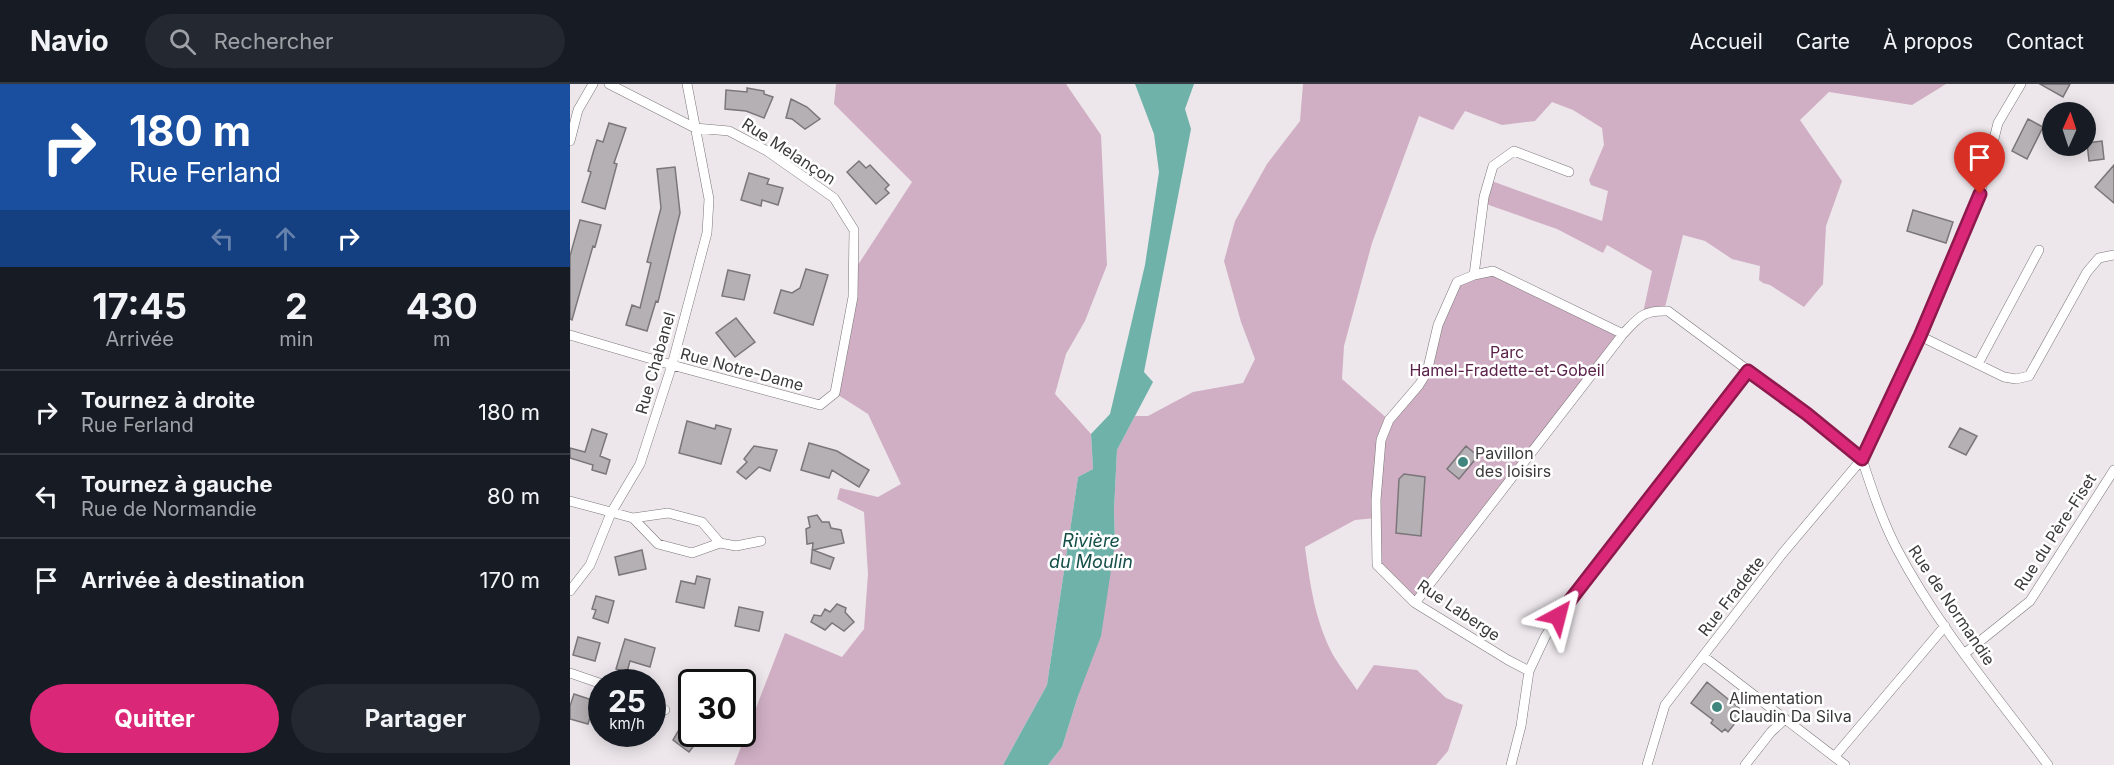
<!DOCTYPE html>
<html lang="fr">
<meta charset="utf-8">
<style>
:root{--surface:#171b24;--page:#242831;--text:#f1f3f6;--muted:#9ea1a6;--line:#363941;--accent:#db2777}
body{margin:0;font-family:Inter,sans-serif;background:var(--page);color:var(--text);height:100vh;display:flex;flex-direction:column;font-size:22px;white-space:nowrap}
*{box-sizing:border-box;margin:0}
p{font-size:20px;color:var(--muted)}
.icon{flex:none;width:33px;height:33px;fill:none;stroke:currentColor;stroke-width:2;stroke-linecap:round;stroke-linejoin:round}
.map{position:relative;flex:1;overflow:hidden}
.side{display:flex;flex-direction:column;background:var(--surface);width:570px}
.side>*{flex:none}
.guide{background:#1a4fa0;color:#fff;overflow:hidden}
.needle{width:39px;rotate:3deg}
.tools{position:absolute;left:1472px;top:18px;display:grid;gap:12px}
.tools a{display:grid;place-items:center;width:54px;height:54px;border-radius:50%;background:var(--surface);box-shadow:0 3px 15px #0003;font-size:30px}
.speed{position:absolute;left:18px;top:585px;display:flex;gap:12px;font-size:30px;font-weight:700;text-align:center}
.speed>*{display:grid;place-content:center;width:78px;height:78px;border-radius:50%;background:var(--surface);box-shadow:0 3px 15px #0003;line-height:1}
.speed small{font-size:15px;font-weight:400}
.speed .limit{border:3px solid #111;border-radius:9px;background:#fff;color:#111}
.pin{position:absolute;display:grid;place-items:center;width:51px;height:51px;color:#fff;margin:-62px -26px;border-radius:50% 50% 50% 0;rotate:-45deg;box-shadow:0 0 6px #0007}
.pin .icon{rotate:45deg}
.me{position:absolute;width:66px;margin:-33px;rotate:38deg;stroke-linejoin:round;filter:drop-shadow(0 0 4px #0008)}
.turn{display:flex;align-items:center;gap:21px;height:126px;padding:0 30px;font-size:27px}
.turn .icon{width:78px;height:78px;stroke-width:2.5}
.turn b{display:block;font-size:42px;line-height:51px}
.lanes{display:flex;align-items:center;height:57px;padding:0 30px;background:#0003;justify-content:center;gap:30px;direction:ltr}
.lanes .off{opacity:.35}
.eta{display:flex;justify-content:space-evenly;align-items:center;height:102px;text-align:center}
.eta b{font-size:36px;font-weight:700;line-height:42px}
.primary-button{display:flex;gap:12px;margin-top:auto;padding:12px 30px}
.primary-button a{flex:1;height:69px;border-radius:36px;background:var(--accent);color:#fff;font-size:24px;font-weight:700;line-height:69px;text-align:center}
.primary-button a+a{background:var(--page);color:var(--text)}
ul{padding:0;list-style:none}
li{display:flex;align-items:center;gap:18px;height:84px;padding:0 30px;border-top:2px solid var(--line)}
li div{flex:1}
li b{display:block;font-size:22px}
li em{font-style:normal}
header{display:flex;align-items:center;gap:36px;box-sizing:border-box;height:84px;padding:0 30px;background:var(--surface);border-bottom:2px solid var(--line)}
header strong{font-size:28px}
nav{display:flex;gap:33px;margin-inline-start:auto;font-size:21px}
.search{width:420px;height:54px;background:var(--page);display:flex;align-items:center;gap:15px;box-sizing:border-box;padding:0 21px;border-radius:33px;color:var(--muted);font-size:22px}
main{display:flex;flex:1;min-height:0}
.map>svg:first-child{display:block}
.green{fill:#d0afc4}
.water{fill:#6fb2aa}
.building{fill:#b5b0b3;stroke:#7b767a;stroke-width:1.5}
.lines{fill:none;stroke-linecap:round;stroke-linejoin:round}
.minor-casing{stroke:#7c777a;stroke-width:10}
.minor{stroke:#fff;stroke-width:9}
.route-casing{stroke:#8e194d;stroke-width:15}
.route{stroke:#db2777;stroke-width:10}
.poi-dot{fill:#40867e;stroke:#fff;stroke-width:2}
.labels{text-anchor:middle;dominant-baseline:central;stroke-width:5;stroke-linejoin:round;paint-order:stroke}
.street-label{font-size:16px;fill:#3b393a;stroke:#fff}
.park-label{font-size:16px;fill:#5b224b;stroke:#fff}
.poi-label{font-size:16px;fill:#3b393a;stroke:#fff;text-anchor:start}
.water-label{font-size:18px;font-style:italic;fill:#144f49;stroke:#fff}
</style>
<header>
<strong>Navio</strong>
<div class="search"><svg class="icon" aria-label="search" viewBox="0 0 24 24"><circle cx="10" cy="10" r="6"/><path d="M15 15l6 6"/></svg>Rechercher</div>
<nav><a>Accueil</a><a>Carte</a><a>À propos</a><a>Contact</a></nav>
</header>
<main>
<section class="side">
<div class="guide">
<div class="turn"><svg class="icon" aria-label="right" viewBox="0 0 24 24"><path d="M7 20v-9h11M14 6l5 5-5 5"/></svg><div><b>180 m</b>Rue Ferland</div></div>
<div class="lanes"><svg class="icon off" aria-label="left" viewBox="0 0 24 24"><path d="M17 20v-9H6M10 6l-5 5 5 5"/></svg><svg class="icon off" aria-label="ahead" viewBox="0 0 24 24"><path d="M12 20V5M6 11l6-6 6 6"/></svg><svg class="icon" aria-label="right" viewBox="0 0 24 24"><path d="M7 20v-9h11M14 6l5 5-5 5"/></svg></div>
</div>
<div class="eta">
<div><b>17:45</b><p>Arrivée</p></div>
<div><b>2</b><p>min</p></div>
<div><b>430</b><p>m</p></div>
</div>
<ul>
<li><svg class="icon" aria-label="right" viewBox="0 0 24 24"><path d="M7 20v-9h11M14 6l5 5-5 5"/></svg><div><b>Tournez à droite</b><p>Rue Ferland</p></div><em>180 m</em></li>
<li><svg class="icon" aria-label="left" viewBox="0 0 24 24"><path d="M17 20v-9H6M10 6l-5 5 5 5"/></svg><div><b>Tournez à gauche</b><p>Rue de Normandie</p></div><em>80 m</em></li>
<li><svg class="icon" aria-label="arrive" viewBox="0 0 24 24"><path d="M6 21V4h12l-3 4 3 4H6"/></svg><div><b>Arrivée à destination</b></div><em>170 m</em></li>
</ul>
<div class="primary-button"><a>Quitter</a><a>Partager</a></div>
</section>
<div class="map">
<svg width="1544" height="681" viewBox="0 0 1544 681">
<rect width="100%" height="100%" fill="#ede7eb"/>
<path class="green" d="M266 0H496L531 51 537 181 515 237 496 270 485 310 521 350 523 385 508 393 477 601 433 681H164L215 549 272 573 294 545 298 490 294 428 267 415 270 404 308 413 331 400 298 330 265 309 284 187 342 98 264 20Z
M733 0H1376L1342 21 1259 8 1230 36 1272 97 1256 142 1253 200 1234 223 1200 201 1193 199 1189 196 1190 182 1162 175 1135 157 1113 151 1094 227 1073 229 1082 187 1037 161 1033 169 987 145 913 119 919 96 1032 137 1038 107 1021 101 1019 96 1034 61 1032 44 1003 26 982 18 965 37 932 41 895 27 883 46 849 32 802 159 774 262 772 295 819 336 849 301 861 275 887 198 923 187 1053 250 845 519 807 481 806 434 785 436 735 463C740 500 745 537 763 571 770 583 779 594 787 606L804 581 847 586 876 614 893 621 878 667 866 681H478L492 663 508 612 538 499 545 460 544 426 547 366 565 332H578L623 308 673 299 685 275 671 238 654 177 665 137 697 80 730 37Z"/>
<path class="water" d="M565 0H624L615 25 621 45 574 288 583 298 547 366 544 426 545 460 531 552 508 612 492 663 478 681H433L477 601 508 393 523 385 521 350 540 330 575 181 589 88 584 50Z"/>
<path class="building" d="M1470 0H1500L1493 13Z
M177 4 194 7V10L203 13 194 34 176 27 155 25 156 6 177 8Z
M221 15 237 23 250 35 235 45 222 35 216 34Z
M1458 35 1473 43 1457 75 1442 67Z
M39 39 56 44 44 79 47 80 35 125 12 118 21 88 18 87 23 69 27 56 33 58Z
M1532 57 1534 75 1519 77 1517 59Z
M289 77 296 84 300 81 319 101 315 105 319 109 306 120 277 88Z
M1544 81V119L1525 103Z
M105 83 110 129 88 218 86 217 77 247 56 241 62 221 70 224 81 179 77 178 91 124 87 85Z
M179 89 199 95 197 100 213 104 208 121 192 116 191 122 171 116Z
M1343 126 1383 138 1376 159 1337 147Z
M10 136 31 141 25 163 23 162 2 236 0 235V172Z
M236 185 258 191 243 241 204 229 211 206 222 209 230 204Z
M158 186 180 191 174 216 152 212Z
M166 234 185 258 165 273 146 249Z
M117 337 145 345 146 341 161 345 151 380 109 369Z
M1390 344 1407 352 1396 371 1379 363Z
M22 345 37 350 30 372 40 376 36 390 22 386 23 381 0 374V364L15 368Z
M239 359 267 367 299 386 289 403 262 386 259 394 231 386Z
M184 362 207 366 200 387 189 383 176 395 167 388 177 378 174 375Z
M896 362 908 372 889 395 877 385Z
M834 390 855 393 851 452 826 449 829 395Z
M247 431 252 438H259L261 444 271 446 274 459 243 466 264 474 260 485 241 479 243 459 237 460 236 445 240 443 238 433Z
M72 466 76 485 49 491 45 473Z
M127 492 140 495 134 524 106 518 111 497 125 500Z
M26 512 44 517 38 539 23 534 26 526 22 525Z
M267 520 276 524 275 528 284 538 274 547 262 539 255 546 241 538 244 531 251 532 255 525 260 528Z
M169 523 193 528 189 547 165 542Z
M8 553 30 559 25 577 3 571Z
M55 555 85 564 80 583 60 577 57 588 46 585Z
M122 593V607L112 608 110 594Z
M1137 598 1174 628 1158 648 1155 645 1152 648 1141 639 1143 636 1121 619Z
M4 610 25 617 18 640 0 635V622Z
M114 637 122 642V650H133L119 668 103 656Z"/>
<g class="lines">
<g class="minor-casing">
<path id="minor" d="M0 57 8 26 23 0
M904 191 914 113 923 82 944 67 999 88
M0 251 102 281 250 321 265 309 283 213 284 146 264 114 197 67 159 47 125 44 39 0
M1350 252 1434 293 1446 295 1459 292 1517 188 1529 174 1544 171
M1408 280 1469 166
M1292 375C1302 406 1312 436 1327 465 1368 543 1426 611 1478 681
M0 417 63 434 98 429 132 438 150 459
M63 434 88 460 122 469 150 459 166 462 191 457
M0 507 20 481 41 429 70 380 102 281 137 149 139 115 117 0
M845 519 1053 250C1069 233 1073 226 1098 227L1237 330 1292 375
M1394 570 1460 517 1544 386
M1133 572 1275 681
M959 587 938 576 845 519 807 481 806 416 811 356 819 336 849 301 857 288 868 241 887 198 904 191 923 187 1053 250
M0 589 32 600
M82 617 95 626
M1265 672 1375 542
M941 681 951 642 959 587 975 553 988 532 1178 287
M1077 681 1095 621 1212 470 1292 375 1350 252 1410 110 1428 39 1451 0
M1175 681 1201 648 1215 635"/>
</g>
<use href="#minor" class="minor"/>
</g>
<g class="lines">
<g class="route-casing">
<path id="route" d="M988 532 1178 287 1237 330 1292 375 1350 252 1410 110"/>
</g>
<use href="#route" class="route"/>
</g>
<g class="poi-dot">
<circle cx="893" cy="378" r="6"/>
<circle cx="1147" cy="623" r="6"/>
</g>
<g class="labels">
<g class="street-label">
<text transform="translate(219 67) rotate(33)">Rue Melançon</text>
<text transform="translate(85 279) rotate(-74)">Rue Chabanel</text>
<text transform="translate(172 285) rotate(15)">Rue Notre-Dame</text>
<text transform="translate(1485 448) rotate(-57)">Rue du Père-Fiset</text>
<text transform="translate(1161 512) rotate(-52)">Rue Fradette</text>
<text transform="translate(1382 521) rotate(56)">Rue de Normandie</text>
<text transform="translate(889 526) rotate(34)">Rue Laberge</text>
</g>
<g class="park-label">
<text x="937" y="268">Parc<tspan x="937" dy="18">Hamel-Fradette-et-Gobeil</tspan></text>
</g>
<g class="poi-label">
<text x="905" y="369">Pavillon<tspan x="905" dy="18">des loisirs</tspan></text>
<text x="1159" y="614">Alimentation<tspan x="1159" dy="18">Claudin Da Silva</tspan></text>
</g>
<g class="water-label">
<text x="521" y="456">Rivière<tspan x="521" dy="21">du Moulin</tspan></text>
</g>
</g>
</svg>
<div class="tools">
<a><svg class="needle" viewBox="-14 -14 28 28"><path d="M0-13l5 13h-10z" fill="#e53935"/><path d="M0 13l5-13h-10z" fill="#9ea1a6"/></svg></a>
</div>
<div class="speed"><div>25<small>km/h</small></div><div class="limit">30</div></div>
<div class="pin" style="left:1410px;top:110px;background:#d93025"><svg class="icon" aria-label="arrive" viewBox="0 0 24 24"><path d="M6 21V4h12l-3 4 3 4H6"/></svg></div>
<svg class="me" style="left:988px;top:532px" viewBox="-20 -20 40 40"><path d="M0-17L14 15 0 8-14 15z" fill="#db2777" stroke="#fff" stroke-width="4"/></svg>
</div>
</main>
